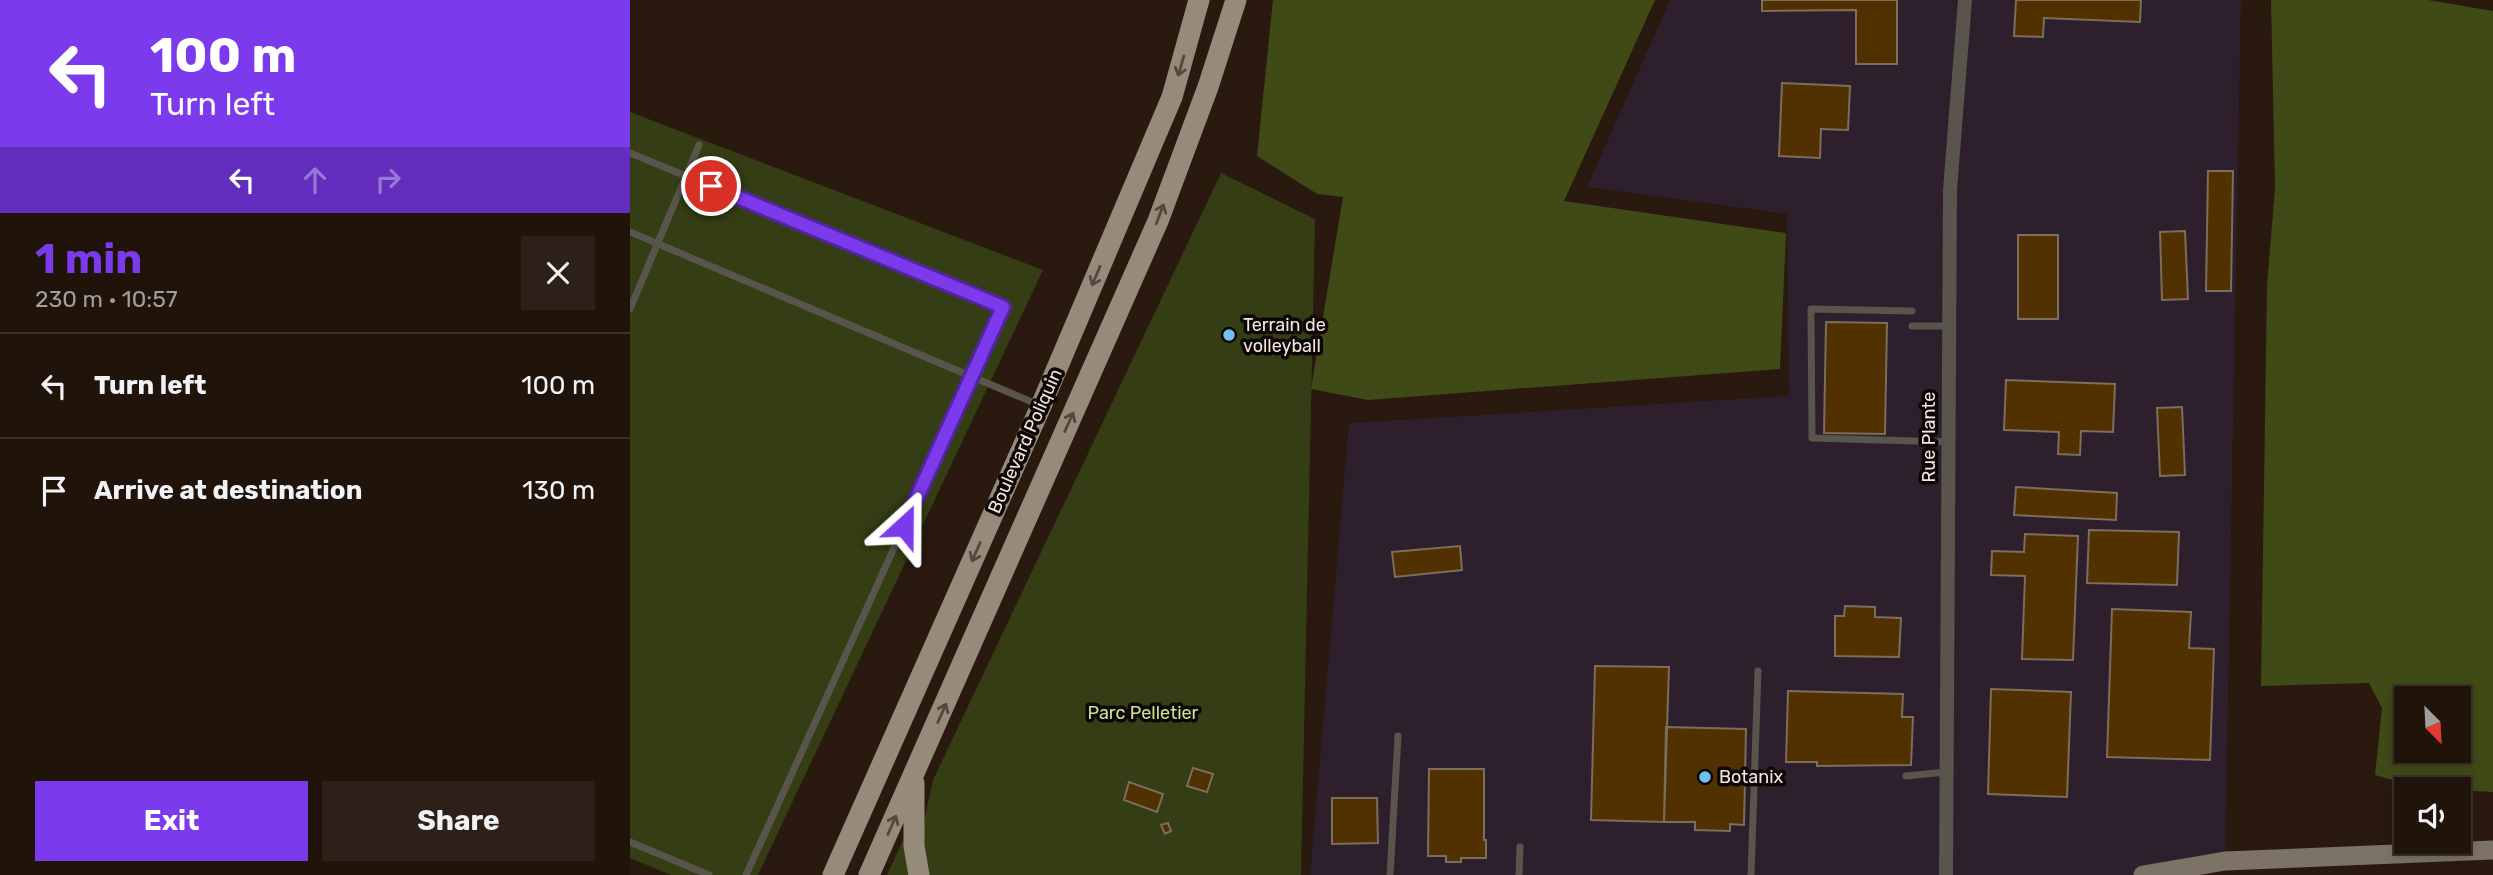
<!DOCTYPE html>
<meta charset="utf-8">
<style>
:root{--surface:#1f130a;--page:#2c2018;--text:#f1f3f6;--muted:#a19e9c;--line:#3c322b;--accent:#7c3aed}
body{margin:0;font-family:Rubik,sans-serif;background:var(--page);color:var(--text);height:100vh;display:flex;flex-direction:column;font-size:26px;white-space:nowrap}
*{box-sizing:border-box;margin:0}
p{font-size:23px;color:var(--muted)}
.icon{flex:none;width:38px;height:38px;fill:none;stroke:currentColor;stroke-width:2;stroke-linecap:round;stroke-linejoin:round}
.map{position:relative;flex:1;overflow:hidden}
.drawer{display:flex;flex-direction:column;background:var(--surface);width:630px}
.drawer>*{flex:none}
.top-card{background:#7c3aed;color:#fff;overflow:hidden}
.needle{width:46px;rotate:156deg}
.tools{position:absolute;left:1764px;top:686px;display:grid;gap:14px}
.tools a{display:grid;place-items:center;width:77px;height:77px;border-radius:0px;background:var(--surface);box-shadow:0 4px 10px #0003,0 0 0 2px var(--line);font-size:35px}
.pin{position:absolute;display:grid;place-items:center;width:60px;height:60px;color:#fff;margin:-30px;border:4px solid #fff;border-radius:50%;box-shadow:0 2px 7px #0007}
.me{position:absolute;width:77px;margin:-38px;rotate:24deg;stroke-linejoin:round;filter:drop-shadow(0 0 5px #0008)}
.turn{display:flex;align-items:center;gap:24px;height:147px;padding:0 35px;font-size:32px}
.turn .icon{width:91px;height:91px;stroke-width:2.5}
.turn b{display:block;font-size:49px;line-height:60px}
.lanes{display:flex;align-items:center;height:66px;padding:0 35px;background:#0003;justify-content:center;gap:35px;direction:ltr}
.lanes .off{opacity:.35}
.round{display:grid;place-items:center;flex:none;width:74px;height:74px;border-radius:0px;background:var(--page)}
.headline{display:flex;align-items:center;justify-content:space-between;height:119px;padding:0 35px}
h1{font-size:42px;font-weight:700;line-height:52px;color:var(--accent)}
.action{display:flex;gap:14px;margin-top:auto;padding:14px 35px}
.action a{flex:1;height:80px;border-radius:0px;background:var(--accent);color:#fff;font-size:28px;font-weight:700;line-height:80px;text-align:center}
.action a+a{background:var(--page);color:var(--text)}
ul{padding:0;list-style:none}
li{display:flex;align-items:center;gap:21px;height:105px;padding:0 35px;border-top:2px solid var(--line)}
li div{flex:1}
li b{display:block;font-size:26px}
li em{font-style:normal}
main{display:flex;flex:1;min-height:0}
.map>svg:first-child{display:block}
.commercial{fill:#2d1f2b}
.green{fill:#343d13}
.forest{fill:#3f4a17;fill-rule:evenodd}
.building{fill:#513100;stroke:#7c6d5c;stroke-width:2}
.lines{fill:none;stroke-linecap:round;stroke-linejoin:round}
.lane{stroke:#59544c;stroke-width:7}
.street{stroke:#59544c;stroke-width:14}
.secondary{stroke:#7c7366;stroke-width:19}
.primary{stroke:#968b7b;stroke-width:21}
.oneway{stroke:#51483f}
.route-casing{stroke:#51269a;stroke-width:18}
.route{stroke:#7c3aed;stroke-width:12}
.poi-dot{fill:#72c1f5;stroke:#0c0603;stroke-width:2.5}
.labels{text-anchor:middle;dominant-baseline:central;stroke-width:7;stroke-linejoin:round;paint-order:stroke}
.poi-label{font-size:18px;fill:#f2e6df;stroke:#0c0603;text-anchor:start}
.street-label{font-size:18px;fill:#f2e6df;stroke:#0c0603}
.park-label{font-size:18px;fill:#cee293;stroke:#0c0603}
</style>
<main>
<section class="drawer">
<div class="top-card">
<div class="turn"><svg class="icon" aria-label="left" viewBox="0 0 24 24"><path d="M17 20v-9H6M10 6l-5 5 5 5"/></svg><div><b>100 m</b>Turn left</div></div>
<div class="lanes"><svg class="icon" aria-label="left" viewBox="0 0 24 24"><path d="M17 20v-9H6M10 6l-5 5 5 5"/></svg><svg class="icon off" aria-label="ahead" viewBox="0 0 24 24"><path d="M12 20V5M6 11l6-6 6 6"/></svg><svg class="icon off" aria-label="right" viewBox="0 0 24 24"><path d="M7 20v-9h11M14 6l5 5-5 5"/></svg></div>
</div>
<div class="headline"><div><h1>1 min</h1><p>230 m · 10:57</p></div><a class="round"><svg class="icon" aria-label="close" viewBox="0 0 24 24"><path d="M6 6l12 12M18 6L6 18"/></svg></a></div>
<ul>
<li><svg class="icon" aria-label="left" viewBox="0 0 24 24"><path d="M17 20v-9H6M10 6l-5 5 5 5"/></svg><div><b>Turn left</b></div><em>100 m</em></li>
<li><svg class="icon" aria-label="arrive" viewBox="0 0 24 24"><path d="M6 21V4h12l-3 4 3 4H6"/></svg><div><b>Arrive at destination</b></div><em>130 m</em></li>
</ul>
<div class="action"><a>Exit</a><a>Share</a></div>
</section>
<div class="map">
<svg width="1863" height="875" viewBox="0 0 1863 875">
<rect width="100%" height="100%" fill="#29190e"/>
<path class="commercial" d="M1040 0H1611L1595 861 1502 875H680L719 423 1159 396 1157 214 957 187Z"/>
<path class="green" d="M0 112 413 270 128 875H41L0 858Z
M591 173 685 219 671 875H295L292 830 303 780Z
M277 831 284 875H257Z"/>
<path class="forest" d="M643 0H1025L934 201 1156 233 1150 369 738 400 681 389 713 197 687 194 627 156Z
M1641 0H1798L1863 11V792L1793 788 1745 775 1752 708 1739 683 1631 686 1637 285 1645 189ZM1776 698H1829V751H1776Z"/>
<path class="building" d="M1132 0H1267V64H1226V10L1132 11Z
M1386 0H1511L1510 22 1414 18 1413 37 1384 36Z
M1152 83 1220 86 1218 130 1191 129 1190 158 1149 156Z
M1578 171H1603L1601 291H1576Z
M1555 231 1558 299 1532 300 1530 232Z
M1388 235H1428V319H1388Z
M1196 322 1257 323 1255 434 1194 433Z
M1376 380 1485 384 1483 432 1451 431 1450 455 1428 454 1429 432 1374 430Z
M1552 407 1555 475 1530 476 1527 408Z
M1386 487 1487 493 1486 520 1384 515Z
M1459 530 1549 532 1547 585 1457 583Z
M1395 534 1448 536 1443 660 1392 659 1395 576 1361 575 1362 551 1394 552Z
M830 546 832 570 765 577 762 552Z
M1215 606 1245 607V617L1271 618 1269 657 1205 656V616H1214Z
M1482 609 1561 612 1559 648 1584 649 1580 760 1477 757Z
M965 666 1039 667 1034 822 961 820Z
M1361 689 1441 692 1437 797 1358 794Z
M1158 691 1273 694 1272 717H1283L1281 765 1187 766V762H1156Z
M1036 727 1116 729 1114 825 1100 824V831L1065 830V822H1034Z
M563 768 583 774 577 792 557 786Z
M799 769H854V840H856V858H831V862H816V856H798Z
M499 782 533 794 527 812 494 800Z
M702 798H747L748 843 702 844Z
M538 823 541 831 535 834 531 825Z"/>
<g class="lines">
<path class="lane" d="M0 153 373 307 116 875
M0 232 409 405
M0 309 69 145
M1282 311 1181 309 1182 438 1318 442
M1282 326H1319
M1276 776 1316 772
M0 842 79 875
M760 875 768 736
M889 875 890 847
M1121 875 1128 671"/>
<path class="street" d="M1316 875 1320 190 1335 0"/>
<path class="secondary" d="M1513 875 1595 861 1863 850"/>
<path class="primary" d="M284 783V846L289 875
M203 875 411 406 542 97 569 0
M239 875 528 221 578 87 606 0"/>
</g>
<defs><path id="oneway-shaft" d="M-6 0H5M1.5-3L5.5 0L1.5 3" fill="none" stroke-width="1.6" stroke-linecap="round" stroke-linejoin="round" transform="scale(1.75)"/></defs>
<g class="oneway">
<use href="#oneway-shaft" transform="translate(551 66) rotate(106)"/>
<use href="#oneway-shaft" transform="translate(530 214) rotate(-69)"/>
<use href="#oneway-shaft" transform="translate(466 276) rotate(113)"/>
<use href="#oneway-shaft" transform="translate(439 422) rotate(-66)"/>
<use href="#oneway-shaft" transform="translate(346 552) rotate(114)"/>
<use href="#oneway-shaft" transform="translate(312 713) rotate(-66)"/>
<use href="#oneway-shaft" transform="translate(262 825) rotate(-66)"/>
</g>
<g class="lines">
<g class="route-casing">
<path id="route" d="M81 186 373 307 274 526"/>
</g>
<use href="#route" class="route"/>
</g>
<g class="poi-dot">
<circle cx="599" cy="335" r="7"/>
<circle cx="1075" cy="777" r="7"/>
</g>
<g class="labels">
<g class="poi-label">
<text x="613" y="325">Terrain de<tspan x="613" dy="21">volleyball</tspan></text>
<text x="1089" y="777">Botanix</text>
</g>
<g class="street-label">
<text transform="translate(1299 437) rotate(-90)">Rue Plante</text>
<text transform="translate(395 441) rotate(-66)">Boulevard Poliquin</text>
</g>
<g class="park-label">
<text x="513" y="713">Parc Pelletier</text>
</g>
</g>
</svg>
<div class="tools">
<a><svg class="needle" viewBox="-14 -14 28 28"><path d="M0-13l5 13h-10z" fill="#e53935"/><path d="M0 13l5-13h-10z" fill="#a19e9c"/></svg></a>
<a><svg class="icon" aria-label="sound" viewBox="0 0 24 24"><path d="M4 9h4l5-4v14l-5-4H4zM17 9q2 3 0 6"/></svg></a>
</div>
<div class="pin" style="left:81px;top:186px;background:#d93025"><svg class="icon" aria-label="arrive" viewBox="0 0 24 24"><path d="M6 21V4h12l-3 4 3 4H6"/></svg></div>
<svg class="me" style="left:274px;top:526px" viewBox="-20 -20 40 40"><path d="M0-17L14 15 0 8-14 15z" fill="#7c3aed" stroke="#fff" stroke-width="4"/></svg>
</div>
</main>
